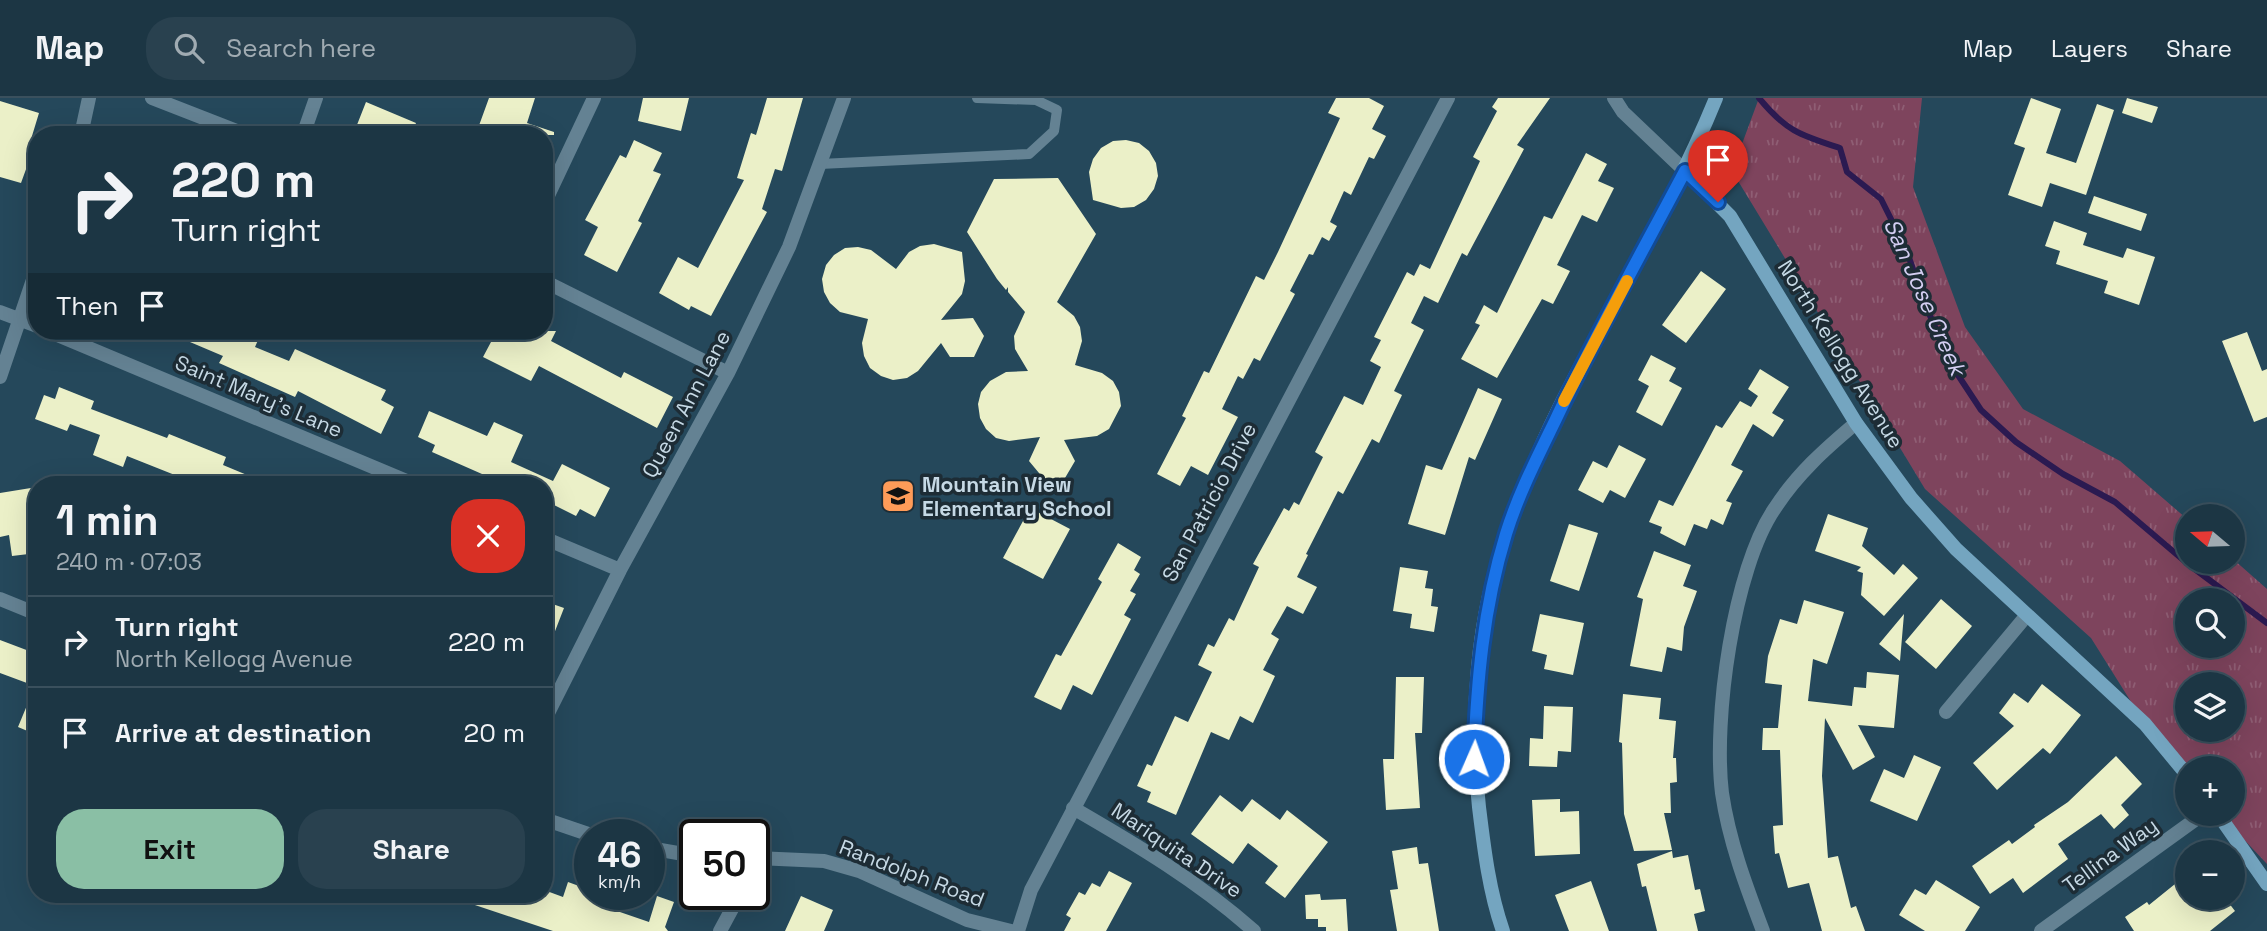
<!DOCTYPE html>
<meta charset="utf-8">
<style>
:root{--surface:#1c3644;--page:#29414f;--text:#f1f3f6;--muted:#a0abb2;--line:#3a505d;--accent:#8abfa5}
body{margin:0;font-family:"Space Grotesk",sans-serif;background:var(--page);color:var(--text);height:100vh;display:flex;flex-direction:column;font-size:26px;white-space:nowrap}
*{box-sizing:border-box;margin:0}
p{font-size:23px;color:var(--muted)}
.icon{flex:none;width:38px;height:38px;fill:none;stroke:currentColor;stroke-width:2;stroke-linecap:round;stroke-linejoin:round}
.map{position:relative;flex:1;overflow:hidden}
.drawer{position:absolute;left:28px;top:378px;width:525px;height:427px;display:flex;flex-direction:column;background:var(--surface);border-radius:28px;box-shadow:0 7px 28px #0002,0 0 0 2px var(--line)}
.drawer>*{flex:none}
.guide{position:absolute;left:28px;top:28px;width:525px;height:214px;border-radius:28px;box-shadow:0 7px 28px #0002,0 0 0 2px var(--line);background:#1c3644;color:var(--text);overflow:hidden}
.needle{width:46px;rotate:289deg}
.controls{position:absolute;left:2175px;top:406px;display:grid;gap:14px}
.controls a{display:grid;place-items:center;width:70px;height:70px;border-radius:50%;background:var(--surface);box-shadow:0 7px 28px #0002,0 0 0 2px var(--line);font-size:35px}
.speed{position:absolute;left:574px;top:721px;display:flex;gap:14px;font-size:35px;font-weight:700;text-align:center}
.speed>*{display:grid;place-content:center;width:91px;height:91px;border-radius:50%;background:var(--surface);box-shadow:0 7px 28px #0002,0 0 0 2px var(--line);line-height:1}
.speed small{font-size:18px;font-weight:400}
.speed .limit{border:4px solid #111;border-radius:10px;background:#fff;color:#111}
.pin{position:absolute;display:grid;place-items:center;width:60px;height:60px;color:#fff;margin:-72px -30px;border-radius:50% 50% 50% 0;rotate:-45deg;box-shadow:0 0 7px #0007}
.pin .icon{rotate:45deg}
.me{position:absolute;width:77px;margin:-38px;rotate:2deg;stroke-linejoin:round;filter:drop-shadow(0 0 5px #0008)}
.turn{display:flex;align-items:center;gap:24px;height:147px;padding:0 28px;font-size:32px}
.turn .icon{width:91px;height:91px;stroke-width:2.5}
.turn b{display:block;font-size:49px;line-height:60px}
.then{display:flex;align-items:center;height:66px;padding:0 28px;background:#0003;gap:14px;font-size:26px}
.round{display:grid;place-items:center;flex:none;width:74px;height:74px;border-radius:28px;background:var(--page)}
.head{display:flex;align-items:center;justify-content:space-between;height:119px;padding:0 28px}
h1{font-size:42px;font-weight:800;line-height:52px}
.action{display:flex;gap:14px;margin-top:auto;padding:14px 28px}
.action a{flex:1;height:80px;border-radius:28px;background:var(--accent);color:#111;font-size:28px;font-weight:800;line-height:80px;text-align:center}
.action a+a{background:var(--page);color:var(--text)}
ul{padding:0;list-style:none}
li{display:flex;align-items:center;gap:21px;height:91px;padding:0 28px;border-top:2px solid var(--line)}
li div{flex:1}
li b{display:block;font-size:26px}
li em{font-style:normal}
header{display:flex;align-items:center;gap:42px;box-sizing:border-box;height:98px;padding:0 35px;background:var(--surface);border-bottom:2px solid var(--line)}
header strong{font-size:33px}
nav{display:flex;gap:38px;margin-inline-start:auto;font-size:24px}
.search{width:490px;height:63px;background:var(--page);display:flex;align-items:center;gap:18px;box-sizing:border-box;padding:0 24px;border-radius:28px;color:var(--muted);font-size:26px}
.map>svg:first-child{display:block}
.grass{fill:url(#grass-tufts);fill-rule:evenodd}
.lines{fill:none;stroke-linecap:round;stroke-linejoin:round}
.stream{stroke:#2b1a51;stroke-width:6}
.building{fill:#ebf0c8}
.lane{stroke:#648293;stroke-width:10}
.street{stroke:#648293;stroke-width:14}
.secondary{stroke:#74a5c0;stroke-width:14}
.route-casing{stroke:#114b97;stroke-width:18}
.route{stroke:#1a73e8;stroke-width:12}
.slow{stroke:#f59e0b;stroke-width:12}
.labels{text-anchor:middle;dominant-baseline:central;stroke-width:7;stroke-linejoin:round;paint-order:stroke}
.street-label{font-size:21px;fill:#c6d9e5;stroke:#1d2c35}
.poi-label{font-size:21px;font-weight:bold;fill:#c6d9e5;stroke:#1d2c35;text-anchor:start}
.water-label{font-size:23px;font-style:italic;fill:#d4cef2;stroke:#1d2c35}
</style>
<header>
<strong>Map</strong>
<div class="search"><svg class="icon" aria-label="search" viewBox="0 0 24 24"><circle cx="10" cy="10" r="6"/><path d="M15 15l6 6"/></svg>Search here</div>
<nav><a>Map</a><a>Layers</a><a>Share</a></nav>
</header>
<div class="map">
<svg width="2267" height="833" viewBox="0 0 2267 833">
<defs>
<pattern id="grass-tufts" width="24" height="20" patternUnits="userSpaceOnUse" patternTransform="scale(1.75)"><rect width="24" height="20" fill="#7e445d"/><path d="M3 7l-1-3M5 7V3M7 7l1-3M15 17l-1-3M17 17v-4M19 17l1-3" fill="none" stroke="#8f5e74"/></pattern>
</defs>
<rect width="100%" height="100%" fill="#25485b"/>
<path class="grass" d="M1759 0H1922L1913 89 1965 229 2023 311 2120 363 2187 421 2188 464H2233V461L2267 491V766L2220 716H2233V670H2188L2145 626 2091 540 1925 391 1732 73ZM2188 502H2233V548H2188ZM2188 586H2233V632H2188Z"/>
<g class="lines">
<path class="stream" d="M1759 0C1786 33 1800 37 1840 50L1847 74 1881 101 1906 151 1927 211 1954 271 1981 312 2016 344 2063 376 2115 404 2188 466 2267 525"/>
</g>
<path class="building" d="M489 0H535L527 25 554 34V37H488L477 33Z
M643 0H689L681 33 638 23Z
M767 0H803L782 73 775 71 762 111 767 114 711 218 691 208 689 212 659 195 678 159 698 170 744 82 737 80 751 35 756 37Z
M1336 0H1369L1384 8 1372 31 1386 38 1374 61 1369 59 1351 97 1344 93 1330 124 1337 128 1329 143 1322 139 1313 157 1309 156 1290 193 1295 196 1260 263 1254 260 1243 281 1238 278 1222 311 1238 319 1208 377 1191 368 1180 388 1157 376 1186 320 1182 318 1204 273 1209 275 1256 178 1264 182 1278 154 1340 20 1328 15Z
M1498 0H1550L1517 47 1524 51 1467 158 1462 155 1438 205 1424 198 1411 225 1424 232 1394 293 1402 297 1379 345 1372 341 1343 396 1338 393 1306 456 1308 457 1297 479 1317 489 1303 516 1287 508 1271 536 1279 541 1263 572 1275 578 1253 625 1240 618 1229 642 1211 634 1176 717 1147 704 1151 694 1137 688 1147 666 1152 668 1175 618 1188 624 1212 574 1198 567 1208 546 1214 549 1229 520 1234 523 1259 469 1253 466 1284 410 1289 413 1294 404 1299 407 1323 359 1315 354 1344 298 1363 307 1381 269 1370 263 1381 242 1374 239 1407 174 1414 178 1420 166 1430 171 1480 63 1473 59 1497 13 1492 9Z
M2031 0 2061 11 2046 55 2076 65 2097 6 2114 12 2086 97 2050 85 2042 109 2008 97 2025 50 2014 46Z
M2127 0 2158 9 2152 25 2122 15Z
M0 3 39 15 32 38 37 41 21 85 0 79Z
M366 4 416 25 411 37H353Z
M634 42 662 55 653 73 661 76 638 123 642 125 617 174 584 157 598 129 585 122 620 57 626 60Z
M1126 42 1139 45 1149 53 1156 65 1158 78 1154 91 1146 102 1134 109 1121 110 1093 102 1089 74 1093 61 1101 50 1113 43Z
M1586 55 1607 66 1598 83 1614 90 1597 124 1582 117 1557 167 1570 173 1553 206 1542 201 1497 280 1461 261 1480 227 1475 225 1484 207 1497 215 1544 118 1552 121Z
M1058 80 1096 136 1057 204 1074 218 1080 229 1082 243 1075 267 1102 275 1113 283 1119 294 1121 308 1109 331 1097 338 1064 342 1075 363 1065 380 1044 381 1029 363 1040 339 1009 343 996 340 986 331 980 320 978 306 981 294 990 283 1006 274 1028 273 1015 251 1014 238 1025 214 1008 194V189L1006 192 997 181 967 134 994 81Z
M2094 98 2147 116 2141 133 2088 115Z
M2054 123 2087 135 2083 147 2123 160 2127 150 2155 159 2139 207 2104 195 2108 183 2056 166 2060 153 2045 148Z
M934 146 962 154 965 183 962 196 941 222 973 220 984 238 974 259H950L941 245 918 273 907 280 893 282 881 278 870 270 864 258 862 245 868 221 840 214 830 205 824 194 822 181 826 167 834 157 845 150 858 149 871 152 896 171 909 154 920 148Z
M1701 173 1726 191 1686 245 1662 227Z
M164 233H262L255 249 289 263 295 251 386 292 381 302 394 309 381 336 298 293 295 299 219 265 223 258Z
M469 233H502L518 241 522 233H556L551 243 621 280 624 274 673 299 657 330 539 268 531 283 483 259 491 244Z
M2247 234 2262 273 2267 271V319L2254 324 2222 243Z
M1651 257 1676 270 1669 283 1682 290 1662 328 1636 314 1649 288 1638 282Z
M1760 271 1789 289 1772 315 1784 322 1773 339 1753 326 1731 367 1743 373 1726 403 1732 405 1723 427 1711 421 1707 431 1694 426 1685 448 1660 435 1662 429 1649 424 1659 402 1673 408 1716 327 1722 330 1740 303 1751 309 1758 298 1748 291Z
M59 289 94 303 91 311 167 340 169 336 226 359 223 367 271 387H200L127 358 123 369 93 357 100 337 70 326 67 333 35 321 44 297 55 301Z
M1478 290 1502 301 1475 362 1469 359 1445 437 1408 426 1426 367 1442 372Z
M429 313 487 338 494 324 523 337 511 364 553 383 562 366 610 390 595 419 580 411 576 418 544 402V387H507L432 354 435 347 418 339Z
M1619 347 1646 361 1625 400 1610 392 1603 405 1578 392 1593 363 1607 370Z
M37 389V455L12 458 9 437 0 439V395Z
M1030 410 1070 431 1043 481 1003 460Z
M1828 416 1868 430 1862 448 1894 477 1903 466 1918 480 1884 518 1861 497 1863 475 1857 473 1861 469 1815 453Z
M1569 426 1598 435 1579 493 1550 483Z
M1118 445 1141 459 1134 472 1140 476 1130 493 1136 496 1124 517 1131 521 1092 597 1073 587 1061 612 1034 599 1056 556 1061 558 1102 484 1098 481Z
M1654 453 1691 467 1683 488 1697 493 1684 529 1682 553 1667 549 1662 574 1630 568 1643 501 1637 499Z
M1400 469 1428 473 1425 490 1433 491 1431 508 1438 509 1434 534 1410 530 1412 516 1393 513Z
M1941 501 1972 528 1936 571 1905 544Z
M1804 502 1844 514 1827 566 1813 561 1808 603 1852 608 1854 589 1866 590 1867 574 1899 577 1894 630 1858 627 1875 659 1853 672 1825 620 1822 678 1828 760 1838 758 1851 810 1856 808 1865 833H1822L1809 785 1788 790 1779 755 1775 756 1773 728 1783 727 1780 652H1762L1763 630H1778L1782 587 1765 585 1768 558 1780 521 1797 526Z
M544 503 564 510 545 559H544Z
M1540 516 1584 525 1573 577 1544 571 1547 557 1532 553Z
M1904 516 1900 563 1879 546Z
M0 542 37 556V637L18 629 35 588 0 575Z
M1396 579H1424L1422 635H1415L1420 710 1386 712 1383 661H1394Z
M2042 586 2081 617 2050 656 2043 650 1997 692 1973 665 2014 628 1999 615 2014 595 2028 605Z
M1623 596 1661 600 1659 621 1676 623 1673 660H1676L1677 684 1670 685 1671 715H1664L1672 752 1634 753 1624 716 1622 645 1619 644Z
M1544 608 1573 609 1571 654 1558 653 1557 669 1529 668 1530 640 1543 641Z
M1914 657 1941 669 1917 723 1870 703 1884 671 1904 680Z
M2116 658 2142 686 2121 707 2129 717 2114 731 2101 716 2058 746 2068 761 2023 795 2013 780 1990 796 1972 768 2009 742 2012 746 2035 729 2034 727 2068 704Z
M1220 697 1242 714 1252 701 1280 722 1287 712 1328 744 1285 800 1265 785 1278 768 1248 745 1233 766 1191 736Z
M1560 701V714L1579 713 1580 756 1535 758 1532 702Z
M1417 749 1419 766 1428 765 1439 833H1397L1390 792 1398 791 1392 753Z
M1672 753 1673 760 1688 757 1695 792 1700 791 1705 813 1694 816 1698 833H1657L1646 788 1642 789 1637 766Z
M1109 773 1132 785 1106 833H1064L1071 820 1066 817 1079 794 1085 797 1092 785 1100 789Z
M1936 782 1980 809 1965 833H1925L1899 817 1915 791 1926 797Z
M1591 783 1609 833H1569L1555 797Z
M568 784 590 792V796H602L621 803 617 813 649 824 657 798 674 804 665 829 668 833H553L451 799 452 796H544V792L563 799Z
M2175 786 2186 800H2225L2235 813 2210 833H2134L2125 819 2147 804 2149 807Z
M1320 796 1321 802 1346 801 1348 833H1326V829H1318V821H1306L1305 797Z
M801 798 833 812 824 833H785Z"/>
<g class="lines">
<path class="lane" d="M820 66 1029 56 1054 33 1057 12 1036 2 977 0"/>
<path class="street" d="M152 0 247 37
M1614 0 1623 14 1685 73
M81 37 89 0
M303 37 316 0
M544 106 594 0
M544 183 728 275
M0 214 37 228
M48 233 416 387
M0 279 37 170
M544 440 620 472
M0 501 37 516
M1946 614 2027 517
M544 623 620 472 728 275 789 149 844 0
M1073 710C1137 747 1199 784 1254 833
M544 721 591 737
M649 750 695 758
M754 760 824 763 859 773 967 822 1011 833
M720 833 740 796
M1018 833 1031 792 1448 0
M1763 833C1746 788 1729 743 1722 695 1713 622 1733 471 1775 410 1797 376 1825 351 1856 325
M2041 833 2203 716"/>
<path class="secondary" d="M1685 73 1730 118 1856 325 1911 400 1956 451 2145 626 2188 678
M2218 716 2267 786
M1503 833C1489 793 1484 750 1479 709 1469 617 1477 520 1507 433 1559 281 1656 148 1716 0"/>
</g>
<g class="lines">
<g class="route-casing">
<path id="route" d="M1474 661C1477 583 1483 511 1506 436 1518 397 1537 360 1555 323 1595 238 1641 156 1685 73L1718 104"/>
</g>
<use href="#route" class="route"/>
<path class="slow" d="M1564 303 1627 183"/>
</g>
<defs>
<g id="school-square" transform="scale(1.75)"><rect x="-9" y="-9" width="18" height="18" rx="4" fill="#fe9b58" stroke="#1d2c35"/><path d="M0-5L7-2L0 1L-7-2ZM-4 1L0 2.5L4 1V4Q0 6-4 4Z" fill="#111"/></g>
</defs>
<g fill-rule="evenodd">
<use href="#school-square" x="898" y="398"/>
</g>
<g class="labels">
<g class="street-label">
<text transform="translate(1841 256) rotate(58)">North Kellogg Avenue</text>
<text transform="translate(259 298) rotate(23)">Saint Mary's Lane</text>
<text transform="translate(686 306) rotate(-62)">Queen Ann Lane</text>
<text transform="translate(1209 404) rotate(-62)">San Patricio Drive</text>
<text transform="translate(1177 752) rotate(34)">Mariquita Drive</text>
<text transform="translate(2110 757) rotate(-36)">Tellina Way</text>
<text transform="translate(912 775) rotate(21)">Randolph Road</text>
</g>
<g class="poi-label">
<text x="922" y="386">Mountain View<tspan x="922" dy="24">Elementary School</tspan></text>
</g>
<g class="water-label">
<text transform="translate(1925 199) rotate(66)">San Jose Creek</text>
</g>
</g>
</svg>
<div class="controls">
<a><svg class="needle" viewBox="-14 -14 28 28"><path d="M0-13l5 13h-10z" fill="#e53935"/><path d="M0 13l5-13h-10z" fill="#a0abb2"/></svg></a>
<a><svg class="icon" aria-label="search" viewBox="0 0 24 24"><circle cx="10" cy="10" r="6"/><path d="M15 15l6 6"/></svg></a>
<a><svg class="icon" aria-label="layers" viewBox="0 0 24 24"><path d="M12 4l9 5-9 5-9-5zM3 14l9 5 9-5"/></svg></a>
<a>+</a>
<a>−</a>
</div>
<div class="speed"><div>46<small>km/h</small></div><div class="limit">50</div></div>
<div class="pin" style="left:1718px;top:104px;background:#d93025"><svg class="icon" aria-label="arrive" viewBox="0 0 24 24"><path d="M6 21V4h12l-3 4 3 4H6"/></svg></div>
<svg class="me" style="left:1474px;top:661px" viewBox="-20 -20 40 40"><circle r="17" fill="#1a73e8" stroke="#fff" stroke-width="3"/><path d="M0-11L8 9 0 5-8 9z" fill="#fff"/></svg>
<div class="guide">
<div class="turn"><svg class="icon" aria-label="right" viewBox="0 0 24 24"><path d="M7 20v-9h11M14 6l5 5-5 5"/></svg><div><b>220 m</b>Turn right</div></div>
<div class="then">Then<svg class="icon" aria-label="arrive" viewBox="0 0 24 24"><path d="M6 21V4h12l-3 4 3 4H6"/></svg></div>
</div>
<section class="drawer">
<div class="head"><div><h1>1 min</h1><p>240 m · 07:03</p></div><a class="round" style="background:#d93025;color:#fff"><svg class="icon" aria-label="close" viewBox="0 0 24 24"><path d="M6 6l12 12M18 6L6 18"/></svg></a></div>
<ul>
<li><svg class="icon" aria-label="right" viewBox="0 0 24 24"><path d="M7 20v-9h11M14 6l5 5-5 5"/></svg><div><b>Turn right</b><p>North Kellogg Avenue</p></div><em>220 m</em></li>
<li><svg class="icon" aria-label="arrive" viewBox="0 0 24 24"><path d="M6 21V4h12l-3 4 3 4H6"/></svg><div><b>Arrive at destination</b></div><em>20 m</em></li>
</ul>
<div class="action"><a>Exit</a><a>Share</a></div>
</section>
</div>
